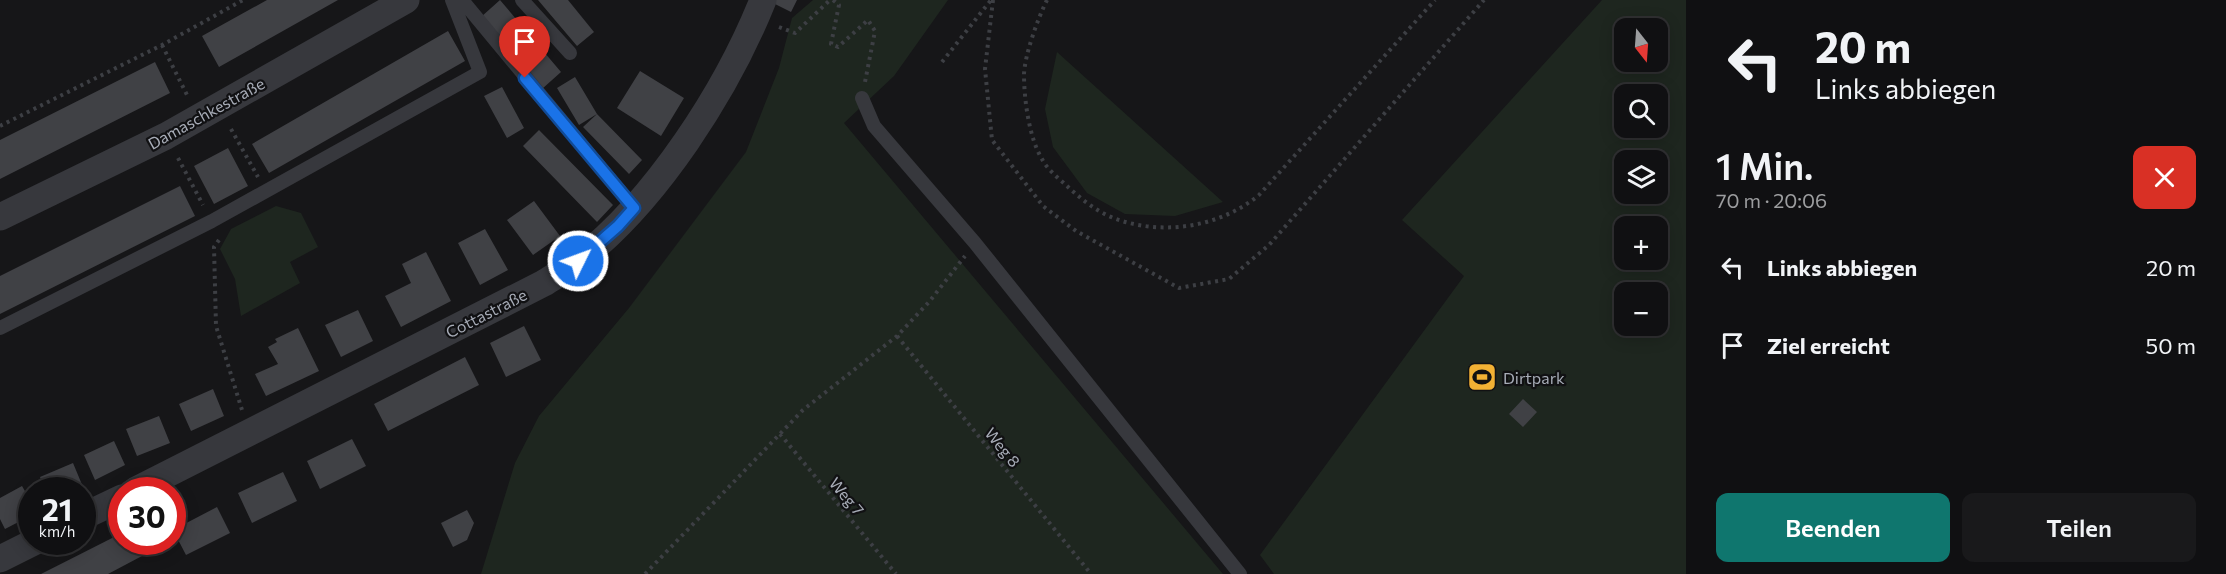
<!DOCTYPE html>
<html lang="de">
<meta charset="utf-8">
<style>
:root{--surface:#101012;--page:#19191b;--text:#f1f3f6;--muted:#9c9d9f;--line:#303032;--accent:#0f766e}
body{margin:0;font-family:Commissioner,sans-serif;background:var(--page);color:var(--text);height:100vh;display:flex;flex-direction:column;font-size:22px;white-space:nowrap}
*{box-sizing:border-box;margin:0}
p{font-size:20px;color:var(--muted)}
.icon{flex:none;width:33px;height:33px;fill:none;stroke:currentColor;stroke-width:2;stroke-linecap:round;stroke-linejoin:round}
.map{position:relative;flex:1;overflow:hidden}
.panel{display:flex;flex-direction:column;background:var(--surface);width:540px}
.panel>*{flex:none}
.hud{background:#101012;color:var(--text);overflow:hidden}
.needle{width:39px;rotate:163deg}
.controls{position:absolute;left:1614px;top:18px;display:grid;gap:12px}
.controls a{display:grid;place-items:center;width:54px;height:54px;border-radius:12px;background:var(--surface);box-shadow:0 3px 15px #0003,0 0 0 2px var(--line);font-size:30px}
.speed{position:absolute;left:18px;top:477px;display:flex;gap:12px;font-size:30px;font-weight:700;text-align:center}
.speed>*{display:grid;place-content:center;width:78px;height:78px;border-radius:50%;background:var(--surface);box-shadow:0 3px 15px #0003,0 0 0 2px var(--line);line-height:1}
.speed small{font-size:15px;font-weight:400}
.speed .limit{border:9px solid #d22;background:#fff;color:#111}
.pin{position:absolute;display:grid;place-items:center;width:51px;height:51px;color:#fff;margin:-62px -26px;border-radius:50% 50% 50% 0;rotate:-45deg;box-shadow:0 0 6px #0007}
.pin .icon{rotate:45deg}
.me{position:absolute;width:66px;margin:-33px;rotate:48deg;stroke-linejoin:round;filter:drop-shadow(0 0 4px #0008)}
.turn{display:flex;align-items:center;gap:21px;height:126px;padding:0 30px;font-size:27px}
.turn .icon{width:78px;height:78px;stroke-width:2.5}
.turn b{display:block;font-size:42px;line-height:51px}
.round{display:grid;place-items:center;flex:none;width:63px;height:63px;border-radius:12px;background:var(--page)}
.head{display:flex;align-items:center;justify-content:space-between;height:102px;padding:0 30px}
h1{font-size:36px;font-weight:600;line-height:45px}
.button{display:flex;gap:12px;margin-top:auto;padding:12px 30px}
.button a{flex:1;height:69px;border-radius:12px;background:var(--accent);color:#fff;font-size:24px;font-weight:600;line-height:69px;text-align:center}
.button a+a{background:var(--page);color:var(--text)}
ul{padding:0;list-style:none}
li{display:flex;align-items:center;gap:18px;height:78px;padding:0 30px}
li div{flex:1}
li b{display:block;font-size:22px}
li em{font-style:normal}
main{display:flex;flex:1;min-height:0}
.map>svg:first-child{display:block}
.green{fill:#1e261f;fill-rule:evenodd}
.building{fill:#404145}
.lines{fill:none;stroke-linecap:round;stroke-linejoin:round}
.path{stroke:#3d3f44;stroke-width:4;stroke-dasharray:3 4.5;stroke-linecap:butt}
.service{stroke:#37383d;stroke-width:14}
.minor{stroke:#37383d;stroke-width:27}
.route-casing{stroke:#114b97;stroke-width:15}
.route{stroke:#1a73e8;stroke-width:10}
.labels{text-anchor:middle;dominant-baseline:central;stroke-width:4.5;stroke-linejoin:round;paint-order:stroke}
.street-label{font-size:16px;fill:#a8adb8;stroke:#111113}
.poi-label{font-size:16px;fill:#a8adb8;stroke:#111113;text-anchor:start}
</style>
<main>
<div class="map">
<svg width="1686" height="574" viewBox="0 0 1686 574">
<rect width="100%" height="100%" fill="#161618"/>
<path class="green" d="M813 0H948L894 76 844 123 1223 574H481L515 463 539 416 629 308 746 152 779 68 792 18Z
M1602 0H1686V574H1274L1260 555 1464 276 1402 220ZM1624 28H1658V62H1624ZM1624 94H1658V128H1624ZM1624 160H1658V194H1624ZM1624 226H1658V260H1624ZM1624 292H1658V326H1624Z
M1057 52 1223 202 1175 216 1125 214 1087 193 1053 147 1045 109Z
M276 206 301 213 318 247 290 262 300 283 241 316 235 279 220 249 231 229Z"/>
<path class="building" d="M267 0H338L219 67 202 36Z
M500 0 561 72 542 89 481 17Z
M538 0H568L594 32 577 46Z
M774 0H797L791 12 773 3Z
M448 31 465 61 269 173 252 144Z
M155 62 170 93 0 179V140Z
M640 71 684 98 661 136 617 108Z
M575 77 597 114 579 125 557 88Z
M502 87 524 128 507 138 484 96Z
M597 114 642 160 629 174 583 127Z
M539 130 613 205 597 222 523 146Z
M228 148 248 186 214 204 194 166Z
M180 186 195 216 0 314V276Z
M534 201 560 236 533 255 507 220Z
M485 229 508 270 480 285 458 243Z
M426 252 451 301 401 327 385 296 411 283 402 264Z
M358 310 373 341 341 357 325 325Z
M524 326 541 360 506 377 490 343Z
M298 328 319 371 266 396 255 374 278 364 268 347 277 342 275 339Z
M465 357 479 385 388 431 374 404Z
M213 389 224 416 191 431 179 404Z
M1523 399 1537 412 1523 427 1509 414Z
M159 416 170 443 137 456 126 429Z
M352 439 366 466 320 489 307 461Z
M114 441 125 465 95 480 84 455Z
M73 463 83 487 76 490H46L40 477Z
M283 472 297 501 252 523 238 493Z
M22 486 32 503V515L5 529 0 519V498Z
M217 507 230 533 186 555 173 530Z
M467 510 474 523 467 540 453 547 441 523Z
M122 533V542H135L142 556 108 574H41Z"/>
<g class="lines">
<path class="path" d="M833 0 839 5 831 44 838 47 868 20 875 31 865 82
M993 0 985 69 992 140 1043 206 1076 231 1179 288 1229 279 1269 245 1484 0
M1047 0C1038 18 1025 54 1024 74 1024 99 1029 138 1042 159 1047 169 1058 178 1067 186 1081 199 1097 212 1116 219 1164 236 1220 227 1259 195L1435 0
M779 27 795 33 830 0
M162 45 188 97
M942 62 991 0
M0 126 162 45 243 0
M231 129 258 177
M178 158 203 205
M219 240 214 247 216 326 242 410
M897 336 1091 574
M780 434 896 574
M645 574 803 410 897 336 929 302 965 256"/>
<path class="service" d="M462 0 634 208
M522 0 570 53
M862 98 874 126 975 243 1240 574
M0 328 212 221 480 72 452 0"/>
<path class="minor" d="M0 217 166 136 406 0
M136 490 544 283C555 276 567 269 578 261 656 201 727 90 763 0
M82 517 122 498
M0 559 34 542"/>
</g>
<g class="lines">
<g class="route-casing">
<path id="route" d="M525 78 634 208 618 226 578 261"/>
</g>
<use href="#route" class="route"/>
</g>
<defs>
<g id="stadium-square" transform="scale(1.5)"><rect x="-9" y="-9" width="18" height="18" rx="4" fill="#f2b134" stroke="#111113"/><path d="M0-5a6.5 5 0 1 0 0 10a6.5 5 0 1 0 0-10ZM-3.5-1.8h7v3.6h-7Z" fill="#111"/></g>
</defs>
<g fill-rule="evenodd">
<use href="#stadium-square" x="1482" y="377"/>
</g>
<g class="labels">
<g class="street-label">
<text transform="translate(206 113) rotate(-29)">Damaschkestraße</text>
<text transform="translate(486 313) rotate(-27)">Cottastraße</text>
<text transform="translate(1003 447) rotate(51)">Weg 8</text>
<text transform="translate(847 496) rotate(50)">Weg 7</text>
</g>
<g class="poi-label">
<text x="1503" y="377">Dirtpark</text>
</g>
</g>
</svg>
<div class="controls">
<a><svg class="needle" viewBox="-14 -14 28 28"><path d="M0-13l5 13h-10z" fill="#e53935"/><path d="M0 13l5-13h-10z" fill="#9c9d9f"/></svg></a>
<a><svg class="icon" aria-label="search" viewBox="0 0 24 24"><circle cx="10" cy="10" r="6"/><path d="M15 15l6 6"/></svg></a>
<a><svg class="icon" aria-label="layers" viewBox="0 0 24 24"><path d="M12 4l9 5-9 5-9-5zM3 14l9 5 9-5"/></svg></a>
<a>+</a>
<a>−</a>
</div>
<div class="speed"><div>21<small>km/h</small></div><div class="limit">30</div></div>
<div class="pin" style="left:525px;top:78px;background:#d93025"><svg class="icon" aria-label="arrive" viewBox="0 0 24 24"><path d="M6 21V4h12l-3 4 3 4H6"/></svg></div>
<svg class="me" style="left:578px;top:261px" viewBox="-20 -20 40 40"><circle r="17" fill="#1a73e8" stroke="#fff" stroke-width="3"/><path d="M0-11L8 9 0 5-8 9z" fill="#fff"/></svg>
</div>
<section class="panel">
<div class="hud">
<div class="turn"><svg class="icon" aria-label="left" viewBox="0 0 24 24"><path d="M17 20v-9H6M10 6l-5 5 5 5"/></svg><div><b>20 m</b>Links abbiegen</div></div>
</div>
<div class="head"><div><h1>1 Min.</h1><p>70 m · 20:06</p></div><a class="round" style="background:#d93025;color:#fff"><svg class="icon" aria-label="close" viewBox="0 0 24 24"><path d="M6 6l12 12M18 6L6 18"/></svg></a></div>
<ul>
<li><svg class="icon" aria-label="left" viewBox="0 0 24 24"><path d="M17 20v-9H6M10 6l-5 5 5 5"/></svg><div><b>Links abbiegen</b></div><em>20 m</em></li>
<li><svg class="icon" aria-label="arrive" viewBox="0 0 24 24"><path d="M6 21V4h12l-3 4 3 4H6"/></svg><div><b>Ziel erreicht</b></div><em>50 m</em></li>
</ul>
<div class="button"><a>Beenden</a><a>Teilen</a></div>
</section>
</main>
